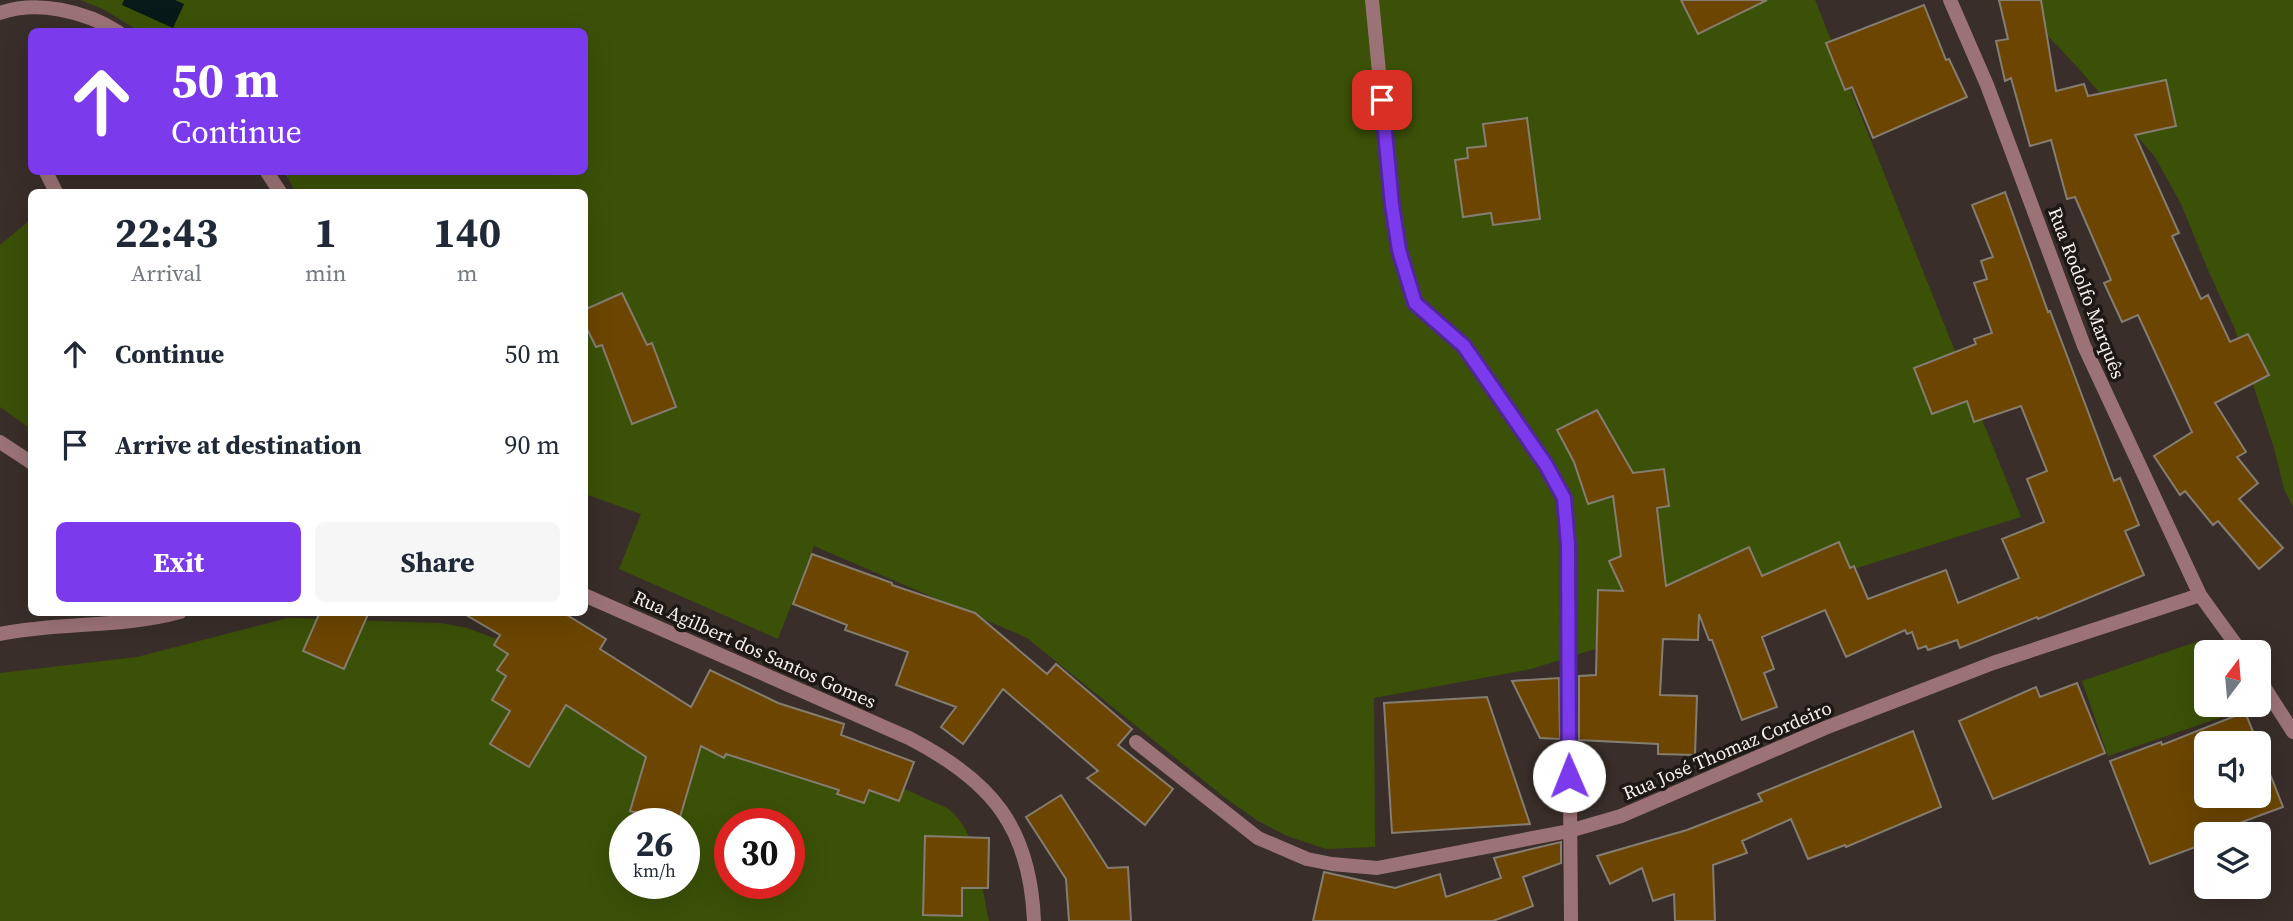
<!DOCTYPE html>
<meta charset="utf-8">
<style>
:root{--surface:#fff;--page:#f6f6f7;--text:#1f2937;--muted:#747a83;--accent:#7c3aed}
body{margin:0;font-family:"Source Serif 4",serif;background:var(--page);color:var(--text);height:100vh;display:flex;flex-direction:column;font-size:26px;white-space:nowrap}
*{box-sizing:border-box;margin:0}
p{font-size:23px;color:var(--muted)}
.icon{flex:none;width:38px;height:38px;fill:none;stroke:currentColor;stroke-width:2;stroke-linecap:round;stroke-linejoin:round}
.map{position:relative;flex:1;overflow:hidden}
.details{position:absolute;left:28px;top:189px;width:560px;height:427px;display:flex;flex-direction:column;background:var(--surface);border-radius:10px;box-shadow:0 7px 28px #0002}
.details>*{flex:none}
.hud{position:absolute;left:28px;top:28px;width:560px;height:147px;border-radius:10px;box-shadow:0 7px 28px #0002;background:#7c3aed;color:#fff;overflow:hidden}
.needle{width:46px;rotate:16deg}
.buttons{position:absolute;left:2194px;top:640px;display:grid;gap:14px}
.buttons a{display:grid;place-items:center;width:77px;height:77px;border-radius:10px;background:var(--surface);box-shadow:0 7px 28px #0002;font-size:35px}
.speed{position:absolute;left:609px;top:808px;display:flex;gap:14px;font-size:35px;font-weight:700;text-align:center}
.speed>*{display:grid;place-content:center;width:91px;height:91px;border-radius:50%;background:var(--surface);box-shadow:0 7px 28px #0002;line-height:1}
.speed small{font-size:18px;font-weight:400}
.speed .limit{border:10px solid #d22;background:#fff;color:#111}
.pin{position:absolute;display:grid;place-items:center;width:60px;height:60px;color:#fff;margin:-30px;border-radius:14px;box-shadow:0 4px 10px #0006}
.me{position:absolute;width:77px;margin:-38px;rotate:359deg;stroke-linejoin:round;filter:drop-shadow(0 0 5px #0008)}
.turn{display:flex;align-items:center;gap:24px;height:147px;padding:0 28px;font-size:32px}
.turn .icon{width:91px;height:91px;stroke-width:2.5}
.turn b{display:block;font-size:49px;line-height:60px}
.eta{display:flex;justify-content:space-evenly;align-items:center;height:119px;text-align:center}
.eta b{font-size:42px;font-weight:700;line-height:49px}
.primary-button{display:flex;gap:14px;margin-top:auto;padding:14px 28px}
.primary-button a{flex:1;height:80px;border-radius:10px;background:var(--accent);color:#fff;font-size:28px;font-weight:700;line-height:80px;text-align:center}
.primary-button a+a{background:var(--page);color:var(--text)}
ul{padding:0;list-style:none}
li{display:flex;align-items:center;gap:21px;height:91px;padding:0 28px}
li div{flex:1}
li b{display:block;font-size:26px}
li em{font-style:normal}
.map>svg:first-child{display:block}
.green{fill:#3b5107;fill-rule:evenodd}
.water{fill:#081919}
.building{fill:#6c4601;stroke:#857d72;stroke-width:2}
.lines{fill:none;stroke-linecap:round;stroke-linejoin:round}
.street{stroke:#9b7376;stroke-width:14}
.route-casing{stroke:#51269a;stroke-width:18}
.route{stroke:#7c3aed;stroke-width:12}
.labels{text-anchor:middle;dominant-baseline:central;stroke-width:7;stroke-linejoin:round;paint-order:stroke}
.street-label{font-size:19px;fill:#f8f0ed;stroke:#1d1815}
</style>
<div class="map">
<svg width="2293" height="921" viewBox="0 0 2293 921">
<rect width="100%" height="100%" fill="#392e29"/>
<path class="green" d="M80 0H1815L2021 517 1531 669 1374 698 1375 847 1326 849 1287 836 1258 821 1224 797 1027 638 814 546 778 639 619 569 641 514 585 494 584 192H296L284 172H584V32L139 31 103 9Z
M2014 0H2293V507L2284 489 2274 448 2234 327 2208 270 2181 204 2155 157 2079 69Z
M31 219V429L0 407V245Z
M288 618 441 623 467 628 669 703 833 757 947 808C980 833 980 883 989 921H0V673L137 657ZM625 824H684V884H625ZM730 824H789V884H730Z
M2199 641 2207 663V705H2221L2225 716 2108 756 2082 681Z"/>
<path class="water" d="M124 0H175L184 4 173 28 122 5Z"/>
<path class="building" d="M1681 0H1767L1698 34Z
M1999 0H2041L2056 91 2084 84 2088 96 2166 80 2176 126 2135 135 2179 233 2172 236 2201 299 2208 295 2230 342 2248 334 2269 375 2215 403 2246 452 2237 457 2258 483 2239 499 2283 548 2259 569 2218 521 2213 525 2185 491 2180 495 2154 456 2192 432 2138 315 2122 322 2104 283 2111 280 2075 197 2067 199 2051 140 2030 146 2011 78 2005 81 1996 41 2008 39Z
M1924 5 1946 60 1949 59 1967 97 1873 138 1852 87 1845 90 1826 43Z
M1527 118 1540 219 1493 225 1491 213 1463 217 1455 160 1468 158 1467 148 1486 146 1483 124Z
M2005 192 2048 312 2050 311 2066 353 2114 481 2120 478 2139 525 2125 531 2144 575 2038 619 2037 617 1960 648 1957 640 1928 650 1926 646 1918 649 1912 632 1907 634 1905 630 1846 657 1825 610 1762 637 1774 669 1764 673 1777 707 1742 720 1712 640H1709L1699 614 1698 640 1663 639 1660 695 1697 696 1695 755 1658 754V744L1579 740V676L1596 675 1598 590 1623 591 1609 561 1621 556 1613 496 1588 504 1574 462 1557 430 1597 410 1633 473 1664 469 1669 506 1657 508 1666 586 1749 547 1762 576 1839 542 1850 568 1854 566 1868 599 1946 570 1958 603 2019 578 2002 539 2044 522 2027 479 2047 471 2021 406 1974 422 1967 401 1932 414 1914 368 1976 344 1974 339 1992 333 1974 283 1987 279 1981 261 1993 257 1972 205Z
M622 293 647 345 652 343 676 407 632 424 602 345 596 347 584 323V310Z
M812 554 892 583V585L975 613 1047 674 1056 664 1132 729 1118 745 1173 789 1145 825 1087 778 1098 771 1003 689 963 744 941 727 956 707 896 685 908 652 845 630 847 625 793 604Z
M320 612H369L344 669 303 651Z
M461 612H562L606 639 600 649 691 707 710 670 778 703 844 724 841 735 914 762 899 801 869 790 864 803 837 794 839 790 726 754 724 758 701 746 678 824 630 811 646 757 566 705 529 767 490 744 510 711 492 700 506 676 497 670 508 654 494 645 500 635Z
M1559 678 1560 739 1540 738 1512 681Z
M2077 683 2105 753 1993 799 1959 721 2036 687 2040 697Z
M1487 697 1530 824 1392 833 1384 703Z
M2245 712 2258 744H2207V796H2259V746L2283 807 2207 835 2199 839 2201 845 2150 864 2110 761 2161 742 2162 745Z
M1913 731 1941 807 1846 847 1845 845 1808 859 1791 819 1742 841 1747 853 1713 865 1715 921H1675L1674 894 1653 901 1642 868 1610 884 1597 856 1687 830 1762 801 1758 794Z
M1061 795 1108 868 1128 867 1131 921H1069L1066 879 1026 817Z
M925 836 989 838 988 888H962V916L923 915Z
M1561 842V863L1523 877 1533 906 1493 921H1313L1324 872 1395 888 1440 874 1446 897 1501 878 1494 858Z"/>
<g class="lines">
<path class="street" d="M1372 0 1392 205 1399 250 1415 303 1464 346 1546 465 1564 498 1568 544 1571 921
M1950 0 1987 85 2084 346 2200 595 2242 653
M0 13C37 0 85 11 118 32
M46 172 56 192
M267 172 280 192
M0 442 32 463
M584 595 909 738C992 781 1030 827 1034 921
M0 634C59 622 122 628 180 612
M2259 679 2293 732
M1136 742 1258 838 1307 859 1332 864 1377 868 1569 831 1621 816 1825 728 1993 663 2200 595"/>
</g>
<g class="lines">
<g class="route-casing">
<path id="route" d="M1382 100 1392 205 1399 250 1415 303 1464 346 1546 465 1564 498 1568 544 1569 776"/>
</g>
<use href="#route" class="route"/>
</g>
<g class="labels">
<g class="street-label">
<text transform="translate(2087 293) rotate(69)">Rua Rodolfo Marquês</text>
<text transform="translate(755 649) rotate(24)">Rua Agilbert dos Santos Gomes</text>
<text transform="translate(1727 750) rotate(-23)">Rua José Thomaz Cordeiro</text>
</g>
</g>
</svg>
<div class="buttons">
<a><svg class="needle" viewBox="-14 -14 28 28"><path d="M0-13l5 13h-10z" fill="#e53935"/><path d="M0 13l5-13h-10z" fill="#747a83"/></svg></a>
<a><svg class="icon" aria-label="sound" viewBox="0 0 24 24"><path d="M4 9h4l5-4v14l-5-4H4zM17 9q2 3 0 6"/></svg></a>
<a><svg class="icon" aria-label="layers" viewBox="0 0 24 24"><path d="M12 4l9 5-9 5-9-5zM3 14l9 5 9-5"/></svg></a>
</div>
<div class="speed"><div>26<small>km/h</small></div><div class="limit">30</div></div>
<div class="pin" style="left:1382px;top:100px;background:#d93025"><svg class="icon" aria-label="arrive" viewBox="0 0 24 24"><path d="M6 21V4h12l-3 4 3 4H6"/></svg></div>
<svg class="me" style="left:1569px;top:776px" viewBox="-20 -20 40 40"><circle r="19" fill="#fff"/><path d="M0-13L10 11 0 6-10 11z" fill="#7c3aed"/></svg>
<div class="hud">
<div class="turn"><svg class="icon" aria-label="ahead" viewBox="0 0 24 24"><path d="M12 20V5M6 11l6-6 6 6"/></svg><div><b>50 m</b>Continue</div></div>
</div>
<section class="details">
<div class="eta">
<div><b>22:43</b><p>Arrival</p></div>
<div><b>1</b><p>min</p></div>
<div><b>140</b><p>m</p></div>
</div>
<ul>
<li><svg class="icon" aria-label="ahead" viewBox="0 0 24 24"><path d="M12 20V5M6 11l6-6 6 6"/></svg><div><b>Continue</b></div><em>50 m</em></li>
<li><svg class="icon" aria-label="arrive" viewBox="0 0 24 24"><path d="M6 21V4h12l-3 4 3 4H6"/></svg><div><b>Arrive at destination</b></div><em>90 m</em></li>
</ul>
<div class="primary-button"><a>Exit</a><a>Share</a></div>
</section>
</div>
